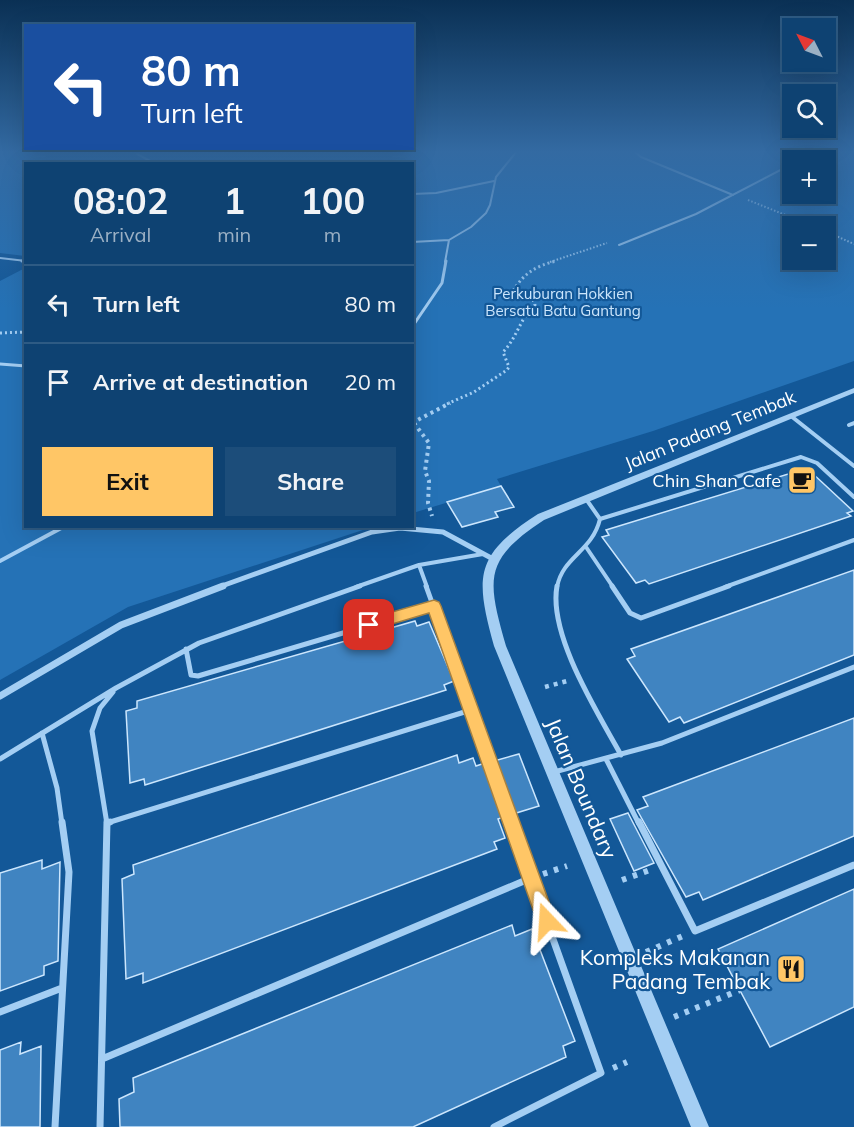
<!DOCTYPE html>
<meta charset="utf-8">
<style>
:root{--surface:#0e4272;--page:#1c4d7a;--text:#f1f3f6;--muted:#9bb0c4;--line:#2e5b84;--accent:#ffc666}
body{margin:0;font-family:Mulish,sans-serif;background:var(--page);color:var(--text);height:100vh;display:flex;flex-direction:column;font-size:22px;white-space:nowrap}
*{box-sizing:border-box;margin:0}
p{font-size:20px;color:var(--muted)}
.icon{flex:none;width:33px;height:33px;fill:none;stroke:currentColor;stroke-width:2;stroke-linecap:round;stroke-linejoin:round}
.map{position:relative;flex:1;overflow:hidden}
.details{position:absolute;left:24px;top:162px;width:390px;height:366px;display:flex;flex-direction:column;background:var(--surface);border-radius:0px;box-shadow:0 6px 24px #0002,0 0 0 2px var(--line)}
.details>*{flex:none}
.guide{position:absolute;left:24px;top:24px;width:390px;height:126px;border-radius:0px;box-shadow:0 6px 24px #0002,0 0 0 2px var(--line);background:#1a4fa0;color:#fff;overflow:hidden}
.needle{width:39px;rotate:312deg}
.buttons{position:absolute;left:782px;top:18px;display:grid;gap:12px}
.buttons a{display:grid;place-items:center;width:54px;height:54px;border-radius:0px;background:var(--surface);box-shadow:0 6px 24px #0002,0 0 0 2px var(--line);font-size:30px}
.pin{position:absolute;display:grid;place-items:center;width:51px;height:51px;color:#fff;margin:-26px;border-radius:12px;box-shadow:0 3px 9px #0006}
.me{position:absolute;width:66px;margin:-33px;rotate:340deg;stroke-linejoin:round;filter:drop-shadow(0 0 4px #0008)}
.turn{display:flex;align-items:center;gap:21px;height:126px;padding:0 18px;font-size:27px}
.turn .icon{width:78px;height:78px;stroke-width:2.5}
.turn b{display:block;font-size:42px;line-height:51px}
.eta{display:flex;justify-content:space-evenly;align-items:center;height:102px;text-align:center}
.eta b{font-size:36px;font-weight:700;line-height:42px}
.primary-button{display:flex;gap:12px;margin-top:auto;padding:12px 18px}
.primary-button a{flex:1;height:69px;border-radius:0px;background:var(--accent);color:#111;font-size:24px;font-weight:700;line-height:69px;text-align:center}
.primary-button a+a{background:var(--page);color:var(--text)}
ul{padding:0;list-style:none}
li{display:flex;align-items:center;gap:18px;height:78px;padding:0 18px;border-top:2px solid var(--line)}
li div{flex:1}
li b{display:block;font-size:22px}
li em{font-style:normal}
.map>svg:first-child{display:block}
.green{fill:#2572b6;fill-rule:evenodd}
.building{fill:#4084c1;stroke:#cce6fd;stroke-width:1.5}
.lines{fill:none;stroke-linecap:round;stroke-linejoin:round}
.path-far4{stroke:#a4cef3;stroke-width:2;stroke-dasharray:1.5 2;stroke-linecap:butt}
.path-far3{stroke:#a4cef3;stroke-width:3;stroke-dasharray:2 3;stroke-linecap:butt}
.path-far2{stroke:#a4cef3;stroke-width:4;stroke-dasharray:3 4;stroke-linecap:butt}
.path-far1{stroke:#a4cef3;stroke-width:4.5;stroke-dasharray:4 5;stroke-linecap:butt}
.path{stroke:#a4cef3;stroke-width:6;stroke-dasharray:4.5 7;stroke-linecap:butt}
.service-far4{stroke:#a4cef3;stroke-width:2}
.service-far3{stroke:#a4cef3;stroke-width:3}
.service-far2{stroke:#a4cef3;stroke-width:4}
.service-far1{stroke:#a4cef3;stroke-width:5}
.service{stroke:#a4cef3;stroke-width:7}
.minor-far1{stroke:#a4cef3;stroke-width:5}
.minor{stroke:#a4cef3;stroke-width:7}
.tertiary{fill:#a4cef3;fill-rule:evenodd}
.route{fill:#ffc666;stroke:#a68142;stroke-width:1.5}
.labels{text-anchor:middle;dominant-baseline:central;stroke-width:4.5;stroke-linejoin:round;paint-order:stroke}
.far-park-label{font-size:15px;fill:#cce6fd;stroke:#135898}
.street-label{font-size:18px;fill:#fff;stroke:#135898}
.poi-label{font-size:18px;fill:#fff;stroke:#135898;text-anchor:end}
.near-street-label{font-size:21px;fill:#fff;stroke:#135898}
.near-poi-label{font-size:21px;fill:#fff;stroke:#135898;text-anchor:end}
</style>
<div class="map">
<svg width="854" height="1127" viewBox="0 0 854 1127">
<rect width="100%" height="100%" fill="#135898"/>
<path class="green" d="M0 151H854V361L653 431 497 479 501 486 413 513 412 164H26L25 256 0 253ZM792 160H825V194H792ZM792 226H825V260H792Z
M25 268 26 526 372 527 128 607 0 680V281Z"/>
<path class="building" d="M798 471 802 474 811 472 853 511 847 513 851 516 649 584 645 580 636 583 602 537 609 535 606 530Z
M501 486 514 507 495 512 498 517 462 527 447 502Z
M854 570V655L684 723 680 717 669 722 627 659 635 656 631 649Z
M415 621 417 626 429 622 454 681 444 685 446 690 145 785 144 779 130 783 126 711 137 708V701Z
M854 718V836L703 900 699 892 686 897 637 810 648 806 643 797Z
M519 754 539 806 513 814 494 761Z
M457 755 459 763 473 758 476 766 485 763 504 817 498 819 505 838 494 842 497 849 143 983V973L126 979 122 879 134 874 133 865Z
M628 813 654 863 634 871 610 819Z
M42 860V869L60 862 58 961 44 966V975L0 991V873Z
M854 889V1007L770 1047 718 949Z
M512 925 515 936 532 929 575 1041 563 1046 566 1057 413 1127H120L119 1099 134 1092 133 1078Z
M21 1042 20 1054 41 1046 40 1127H0V1050Z"/>
<g class="lines">
<path class="path-far4" d="M748 200 813 226
M825 231 854 244
M550 262 607 243"/>
<path class="path-far3" d="M0 333 26 332
M447 404 474 392 507 370 509 367 503 352C517 338 520 318 535 305L532 297 513 291C524 273 536 266 556 261"/>
<path class="path-far2" d="M412 423 450 403
M414 423 429 443 425 471 429 481 428 503 432 516"/>
<path class="path-far1" d="M545 687 567 681"/>
<path class="path" d="M543 874 567 866
M622 880 650 870
M646 952 683 936
M674 1017 740 990
M613 1068 627 1062"/>
<path class="service-far4" d="M634 151 641 157 733 195
M137 154 156 164
M799 160 817 151
M412 194 436 193 494 181
M412 242 449 240
M619 245 696 214 792 164
M0 258 26 261
M445 262 449 240 471 227 486 213 490 205 496 177 517 151"/>
<path class="service-far3" d="M22 261H26
M412 327 442 283 446 261
M0 364 26 366"/>
<path class="service-far2" d="M791 416 854 466
M849 425 854 423
M586 499 600 519
M586 547 613 587
M0 561 65 526
M419 565 427 587
M356 587 419 565 483 554
M557 587C563 556 592 552 600 519L801 457 817 463 854 497
M725 587 854 540"/>
<path class="service-far1" d="M426 586 512 824
M557 586C548 635 598 713 621 755
M612 586 630 613 641 618 729 586
M186 649 191 675 198 676 434 606
M42 733 57 788 62 824
M0 759 116 688 199 643 360 586
M606 759 639 824
M554 772 662 743 854 667
M107 823 471 710
M107 824 92 731 100 708 113 692"/>
<path class="service" d="M639 822 695 931 854 865
M107 823 110 822
M0 1012 62 988
M102 1059 531 878
M55 1127 69 872 62 822
M100 1127 107 822
M494 1127 601 1073 511 822"/>
<path class="minor-far1" d="M219 587 372 532 400 528 443 532 493 559"/>
<path class="minor" d="M0 696 121 625 223 586"/>
<path class="tertiary" d="M854 388V393L544 520C483 560 487 579 506 646L709 1127H691L494 646C475 577 474 555 538 514Z"/>
</g>
<linearGradient id="sky" x2="0" y2="1"><stop stop-color="#0a3054"/><stop offset="0.49" stop-color="#336aa2"/><stop offset="1" stop-color="#336aa2" stop-opacity="0"/></linearGradient>
<rect width="854" height="309" fill="url(#sky)"/>
<path class="route" d="M434 600 439 602 441 606 556 921 554 928 547 931 540 928 537 921 429 613 369 631 364 629 362 625 364 620Z"/>
<defs>
<g id="cafe-square" transform="scale(1.5)"><rect x="-9" y="-9" width="18" height="18" rx="4" fill="#ffc666" stroke="#135898"/><path d="M-5.5-4.5H6V0H3Q3 3.5 0 3.5H-2.5Q-5.5 3.5-5.5 0ZM3-3.2v2h1.7v-2ZM-6 4.5H4V6H-6Z" fill="#111"/></g>
<g id="restaurant-square" transform="scale(1.5)"><rect x="-9" y="-9" width="18" height="18" rx="4" fill="#ffc666" stroke="#135898"/><path d="M-5-6h1v4h1v-4h1v4h1v-4h1v5L-1.5 .5V6h-2V.5L-5-1ZM5-6V6H3V1.5H1.5Q1.5-4 5-6Z" fill="#111"/></g>
</defs>
<g fill-rule="evenodd">
<use href="#cafe-square" x="802" y="480"/>
<use href="#restaurant-square" x="791" y="969"/>
</g>
<g class="labels">
<g class="far-park-label">
<text x="563" y="293">Perkuburan Hokkien<tspan x="563" dy="17">Bersatu Batu Gantung</tspan></text>
</g>
<g class="street-label">
<text transform="translate(710 430) rotate(-22)">Jalan Padang Tembak</text>
</g>
<g class="poi-label">
<text x="781" y="480">Chin Shan Cafe</text>
</g>
<g class="near-street-label">
<text transform="translate(582 788) rotate(67)">Jalan Boundary</text>
</g>
<g class="near-poi-label">
<text x="770" y="957">Kompleks Makanan<tspan x="770" dy="24">Padang Tembak</tspan></text>
</g>
</g>
</svg>
<div class="buttons">
<a><svg class="needle" viewBox="-14 -14 28 28"><path d="M0-13l5 13h-10z" fill="#e53935"/><path d="M0 13l5-13h-10z" fill="#9bb0c4"/></svg></a>
<a><svg class="icon" aria-label="search" viewBox="0 0 24 24"><circle cx="10" cy="10" r="6"/><path d="M15 15l6 6"/></svg></a>
<a>+</a>
<a>−</a>
</div>
<div class="pin" style="left:369px;top:625px;background:#d93025"><svg class="icon" aria-label="arrive" viewBox="0 0 24 24"><path d="M6 21V4h12l-3 4 3 4H6"/></svg></div>
<svg class="me" style="left:547px;top:921px" viewBox="-20 -20 40 40"><path d="M0-17L14 15 0 8-14 15z" fill="#ffc666" stroke="#fff" stroke-width="4"/></svg>
<div class="guide">
<div class="turn"><svg class="icon" aria-label="left" viewBox="0 0 24 24"><path d="M17 20v-9H6M10 6l-5 5 5 5"/></svg><div><b>80 m</b>Turn left</div></div>
</div>
<section class="details">
<div class="eta">
<div><b>08:02</b><p>Arrival</p></div>
<div><b>1</b><p>min</p></div>
<div><b>100</b><p>m</p></div>
</div>
<ul>
<li><svg class="icon" aria-label="left" viewBox="0 0 24 24"><path d="M17 20v-9H6M10 6l-5 5 5 5"/></svg><div><b>Turn left</b></div><em>80 m</em></li>
<li><svg class="icon" aria-label="arrive" viewBox="0 0 24 24"><path d="M6 21V4h12l-3 4 3 4H6"/></svg><div><b>Arrive at destination</b></div><em>20 m</em></li>
</ul>
<div class="primary-button"><a>Exit</a><a>Share</a></div>
</section>
</div>
